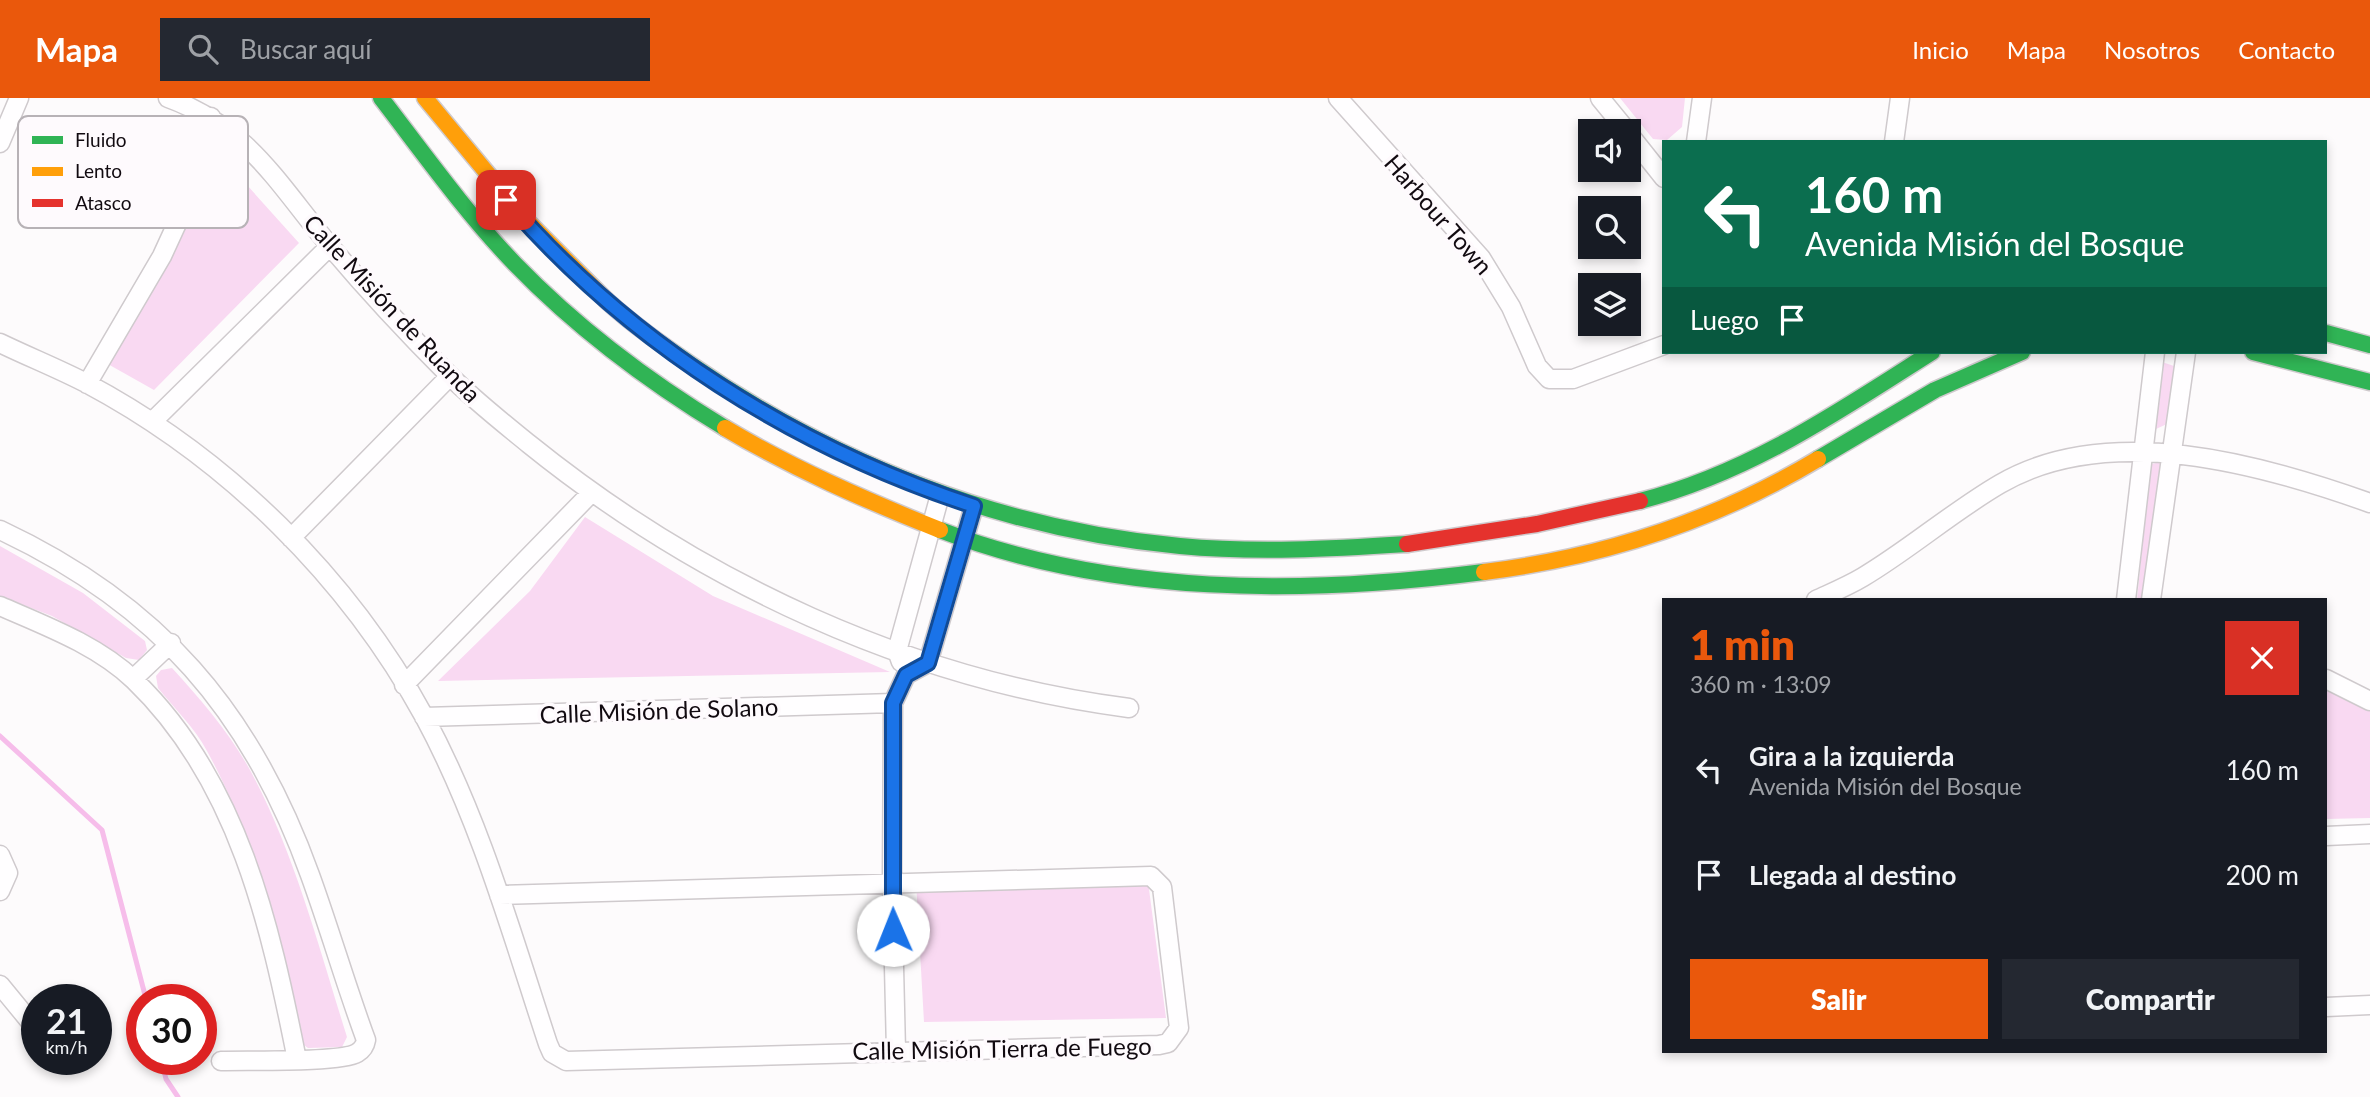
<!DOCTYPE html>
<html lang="es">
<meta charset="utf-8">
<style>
:root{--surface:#171b24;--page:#242831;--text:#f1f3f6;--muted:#9ea1a6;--accent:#ea580c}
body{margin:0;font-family:Lato,sans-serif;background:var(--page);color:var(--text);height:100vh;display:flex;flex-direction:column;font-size:26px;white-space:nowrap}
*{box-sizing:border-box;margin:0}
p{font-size:23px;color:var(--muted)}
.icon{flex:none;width:38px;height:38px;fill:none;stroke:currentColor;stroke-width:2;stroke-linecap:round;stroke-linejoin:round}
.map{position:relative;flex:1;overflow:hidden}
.details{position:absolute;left:1662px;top:500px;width:665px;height:455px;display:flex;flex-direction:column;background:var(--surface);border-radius:0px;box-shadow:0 4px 10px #0003}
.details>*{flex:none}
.hud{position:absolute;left:1662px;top:42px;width:665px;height:214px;border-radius:0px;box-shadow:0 4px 10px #0003;background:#0b6e4f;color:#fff;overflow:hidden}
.fabs{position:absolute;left:1578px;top:21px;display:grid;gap:14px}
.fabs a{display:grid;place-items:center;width:63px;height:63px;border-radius:0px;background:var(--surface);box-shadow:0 4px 10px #0003;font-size:35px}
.speed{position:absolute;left:21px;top:886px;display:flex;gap:14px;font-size:35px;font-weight:700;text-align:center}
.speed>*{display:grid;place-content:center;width:91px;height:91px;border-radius:50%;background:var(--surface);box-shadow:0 4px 10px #0003;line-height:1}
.speed small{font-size:18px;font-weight:400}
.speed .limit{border:10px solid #d22;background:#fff;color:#111}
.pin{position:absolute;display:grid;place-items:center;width:60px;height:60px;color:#fff;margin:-30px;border-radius:14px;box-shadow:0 4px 10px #0006}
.me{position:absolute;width:77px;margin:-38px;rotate:359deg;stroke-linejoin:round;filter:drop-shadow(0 0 5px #0008)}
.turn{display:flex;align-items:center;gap:24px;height:147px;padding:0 28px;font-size:32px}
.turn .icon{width:91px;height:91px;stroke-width:2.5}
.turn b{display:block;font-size:49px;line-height:60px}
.then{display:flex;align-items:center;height:66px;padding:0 28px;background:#0003;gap:14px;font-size:26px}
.round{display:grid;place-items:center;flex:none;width:74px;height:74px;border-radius:0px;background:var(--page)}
.head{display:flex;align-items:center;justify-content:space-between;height:119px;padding:0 28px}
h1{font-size:42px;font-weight:800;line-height:52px;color:var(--accent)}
.action{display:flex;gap:14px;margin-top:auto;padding:14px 28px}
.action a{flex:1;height:80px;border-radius:0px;background:var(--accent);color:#fff;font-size:28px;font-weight:800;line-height:80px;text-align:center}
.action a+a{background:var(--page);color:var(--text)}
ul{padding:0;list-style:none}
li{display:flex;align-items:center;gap:21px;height:105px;padding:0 28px}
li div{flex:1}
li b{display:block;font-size:26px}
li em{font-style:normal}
header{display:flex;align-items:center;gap:42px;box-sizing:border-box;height:98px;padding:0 35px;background:var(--accent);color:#fff}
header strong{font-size:33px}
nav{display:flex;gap:38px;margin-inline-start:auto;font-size:24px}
.search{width:490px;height:63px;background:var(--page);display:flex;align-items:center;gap:18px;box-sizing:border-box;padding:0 24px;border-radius:0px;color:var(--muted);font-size:26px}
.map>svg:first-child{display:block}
.green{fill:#f9d9f2}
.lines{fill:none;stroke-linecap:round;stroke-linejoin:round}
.stream{stroke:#f6bdea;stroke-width:5}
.street-casing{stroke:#cfcacd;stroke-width:21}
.fast-casing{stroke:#cfcacd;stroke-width:19}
.slow-casing{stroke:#cfcacd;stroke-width:19}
.jam-casing{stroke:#cfcacd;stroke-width:19}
.street{stroke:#fffeff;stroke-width:18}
.fast{stroke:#30b455;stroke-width:16}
.slow{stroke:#ff9f0a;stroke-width:16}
.jam{stroke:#e5322d;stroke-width:16}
.route-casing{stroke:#114b97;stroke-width:18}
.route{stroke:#1a73e8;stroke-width:12}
.labels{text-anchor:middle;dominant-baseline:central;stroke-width:7;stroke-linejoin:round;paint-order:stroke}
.street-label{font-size:24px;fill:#110a10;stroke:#fefafd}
.key{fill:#fefafd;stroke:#b7b2b6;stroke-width:2}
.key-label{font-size:19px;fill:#110a10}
</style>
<header>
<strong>Mapa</strong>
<div class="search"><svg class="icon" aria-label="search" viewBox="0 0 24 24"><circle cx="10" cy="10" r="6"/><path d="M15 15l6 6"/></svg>Buscar aquí</div>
<nav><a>Inicio</a><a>Mapa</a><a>Nosotros</a><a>Contacto</a></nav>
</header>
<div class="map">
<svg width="2370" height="999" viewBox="0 0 2370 999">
<rect width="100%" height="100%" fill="#fdfbfc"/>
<path class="green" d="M1620 0H1685L1682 29 1667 42 1653 41Z
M211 47 299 145 154 292 106 265 184 135Z
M2162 264 2174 268 2167 326 2156 331 2153 328Z
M2160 364 2163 367 2147 502H2137L2150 371 2152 366Z
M585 419 713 498 890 574 438 583 530 493Z
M0 448 83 495 145 543 147 552 139 562 126 560 52 518 0 498Z
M172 570C201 602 229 634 250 672 295 756 319 850 347 939L342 949 308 950 301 945C280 844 257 744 207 653 195 630 174 610 158 590L156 578 161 572Z
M2326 589 2370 612V720L2326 721Z
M1147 776 1166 920 924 924 916 783Z"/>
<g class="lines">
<path class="stream" d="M0 638 102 732 146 901
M161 961 166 981 178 999"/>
<g class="street-casing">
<path id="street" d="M168 0C248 29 278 86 330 148 367 192 408 236 449 277 474 302 502 324 529 346 700 484 910 582 1129 610
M1338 0 1481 160 1511 209 1537 268 1549 281H1573L1664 247
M1600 0 1627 33
M1629 36 1664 80
M1696 44 1702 0
M1894 44 1900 0
M0 45 19 0
M0 245C29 259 59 271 86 285 227 360 348 479 425 620 480 722 512 837 548 946L552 955 566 963 1159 947 1168 945 1179 930 1162 789 1151 778 499 797
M87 286 162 158 179 121 211 19
M152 324 330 148
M0 432C158 506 251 613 310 777 330 832 346 888 366 942 365 948 362 952 357 955 340 965 245 962 221 963
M291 440 450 278
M1816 502C1831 495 1848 488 1863 479 1910 451 1952 414 2000 386 2108 323 2261 366 2370 405
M2126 502 2155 254
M2151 502 2186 254
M0 508C46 528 97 547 134 582 238 682 270 826 297 962
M901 564 897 553 940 397
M133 581 171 545
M2326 581 2370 603
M404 587 592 394
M424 619 893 605
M2326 738 2370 736
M0 757 8 775 0 793
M0 887 37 932
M2326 909 2370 907
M896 953 892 784 893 605 906 577 928 565 974 408"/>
</g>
<g class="fast-casing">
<path id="fast" d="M381 0C424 56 466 115 515 166 577 230 649 284 725 330
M606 202C632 226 661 246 690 266 835 366 1003 432 1180 448 1255 455 1331 451 1407 446
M2326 235 2370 247
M2253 254 2370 284
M1818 361 1935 292 2022 254
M1640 403C1749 375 1838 314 1932 254
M940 432C1112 498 1304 497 1484 474"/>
</g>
<g class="slow-casing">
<path id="slow" d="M425 0 526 122 606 202
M725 330C794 371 865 402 940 432
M1484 474C1604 459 1715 423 1818 361"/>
</g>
<g class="jam-casing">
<path id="jam" d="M1407 446 1537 426 1640 403"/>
</g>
<use href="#street" class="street"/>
<use href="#fast" class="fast"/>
<use href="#slow" class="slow"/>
<use href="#jam" class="jam"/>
</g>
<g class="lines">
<g class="route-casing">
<path id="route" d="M506 102C630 246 794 349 974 408L928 565 906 577 893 605V832"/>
</g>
<use href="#route" class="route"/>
</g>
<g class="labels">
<g class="street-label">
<text transform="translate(1439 116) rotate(49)">Harbour Town</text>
<text transform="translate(393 210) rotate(47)">Calle Misión de Ruanda</text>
<text transform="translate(659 612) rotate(-2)">Calle Misión de Solano</text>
<text transform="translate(1002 950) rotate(-1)">Calle Misión Tierra de Fuego</text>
</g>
</g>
<rect x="18" y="18" width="230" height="112" rx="10" class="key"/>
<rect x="32" y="38" width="31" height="8" fill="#30b455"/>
<rect x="32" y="69" width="31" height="9" fill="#ff9f0a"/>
<rect x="32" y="101" width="31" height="8" fill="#e5322d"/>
<g class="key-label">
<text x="75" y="49">Fluido</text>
<text x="75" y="80">Lento</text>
<text x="75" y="112">Atasco</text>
</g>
</svg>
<div class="fabs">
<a><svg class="icon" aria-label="sound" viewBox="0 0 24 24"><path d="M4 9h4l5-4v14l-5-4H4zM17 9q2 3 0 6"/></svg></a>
<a><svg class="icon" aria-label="search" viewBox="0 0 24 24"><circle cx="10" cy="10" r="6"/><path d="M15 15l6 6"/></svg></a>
<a><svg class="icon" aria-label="layers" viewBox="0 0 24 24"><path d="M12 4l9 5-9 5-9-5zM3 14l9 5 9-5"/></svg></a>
</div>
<div class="speed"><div>21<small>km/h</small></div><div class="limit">30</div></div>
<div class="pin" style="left:506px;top:102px;background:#d93025"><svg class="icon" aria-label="arrive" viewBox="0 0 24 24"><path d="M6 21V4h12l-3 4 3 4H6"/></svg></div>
<svg class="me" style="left:893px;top:832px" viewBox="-20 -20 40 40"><circle r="19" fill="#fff"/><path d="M0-13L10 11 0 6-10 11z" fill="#1a73e8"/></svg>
<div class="hud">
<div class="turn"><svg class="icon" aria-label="left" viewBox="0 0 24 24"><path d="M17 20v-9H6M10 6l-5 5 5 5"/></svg><div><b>160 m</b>Avenida Misión del Bosque</div></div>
<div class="then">Luego<svg class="icon" aria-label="arrive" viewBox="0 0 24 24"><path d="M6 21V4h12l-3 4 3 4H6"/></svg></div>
</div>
<section class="details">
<div class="head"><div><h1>1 min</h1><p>360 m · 13:09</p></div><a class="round" style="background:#d93025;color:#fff"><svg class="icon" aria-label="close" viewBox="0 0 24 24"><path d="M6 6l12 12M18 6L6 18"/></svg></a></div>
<ul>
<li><svg class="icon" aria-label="left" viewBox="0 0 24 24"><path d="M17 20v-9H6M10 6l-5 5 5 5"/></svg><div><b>Gira a la izquierda</b><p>Avenida Misión del Bosque</p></div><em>160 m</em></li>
<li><svg class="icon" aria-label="arrive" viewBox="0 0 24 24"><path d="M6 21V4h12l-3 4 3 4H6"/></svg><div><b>Llegada al destino</b></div><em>200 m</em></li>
</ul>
<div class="action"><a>Salir</a><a>Compartir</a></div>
</section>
</div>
